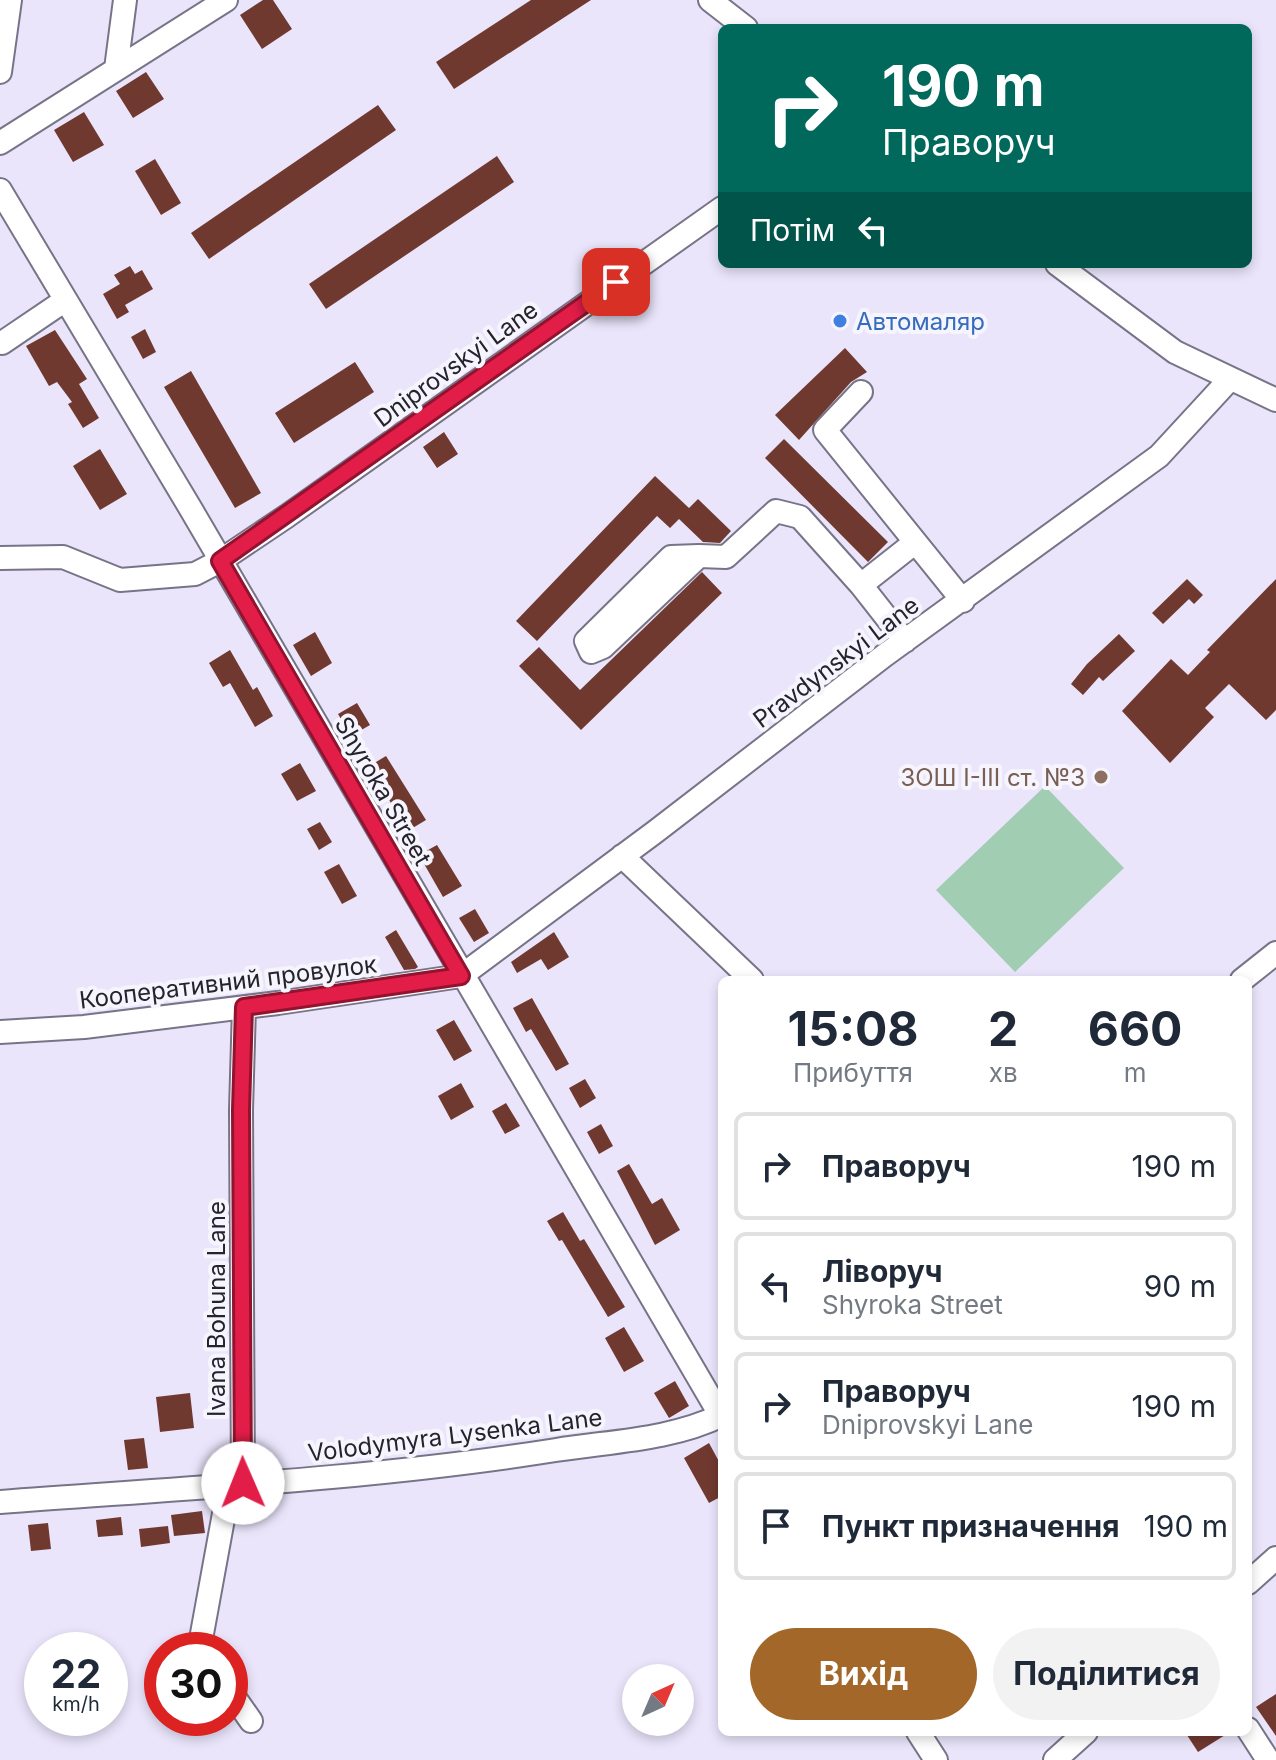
<!DOCTYPE html>
<html lang="uk">
<meta charset="utf-8">
<style>
:root{--surface:#fff;--page:#f2f2f3;--text:#1f2937;--muted:#747a83;--line:#e0e1e3;--accent:#a36729}
body{margin:0;font-family:Inter,sans-serif;background:var(--page);color:var(--text);height:100vh;display:flex;flex-direction:column;font-size:30px;white-space:nowrap}
*{box-sizing:border-box;margin:0}
p{font-size:26px;color:var(--muted)}
.icon{flex:none;width:44px;height:44px;fill:none;stroke:currentColor;stroke-width:2;stroke-linecap:round;stroke-linejoin:round}
.map{position:relative;flex:1;overflow:hidden}
.side{position:absolute;left:718px;top:976px;width:534px;height:760px;display:flex;flex-direction:column;background:var(--surface);border-radius:12px;box-shadow:0 4px 12px #0003}
.side>*{flex:none}
.guide{position:absolute;left:718px;top:24px;width:534px;height:244px;border-radius:12px;box-shadow:0 4px 12px #0003;background:#00695c;color:#fff;overflow:hidden}
.needle{width:52px;rotate:44deg}
.buttons{position:absolute;left:622px;top:1664px;display:grid;gap:16px}
.buttons a{display:grid;place-items:center;width:72px;height:72px;border-radius:50%;background:var(--surface);box-shadow:0 4px 12px #0003;font-size:40px}
.speed{position:absolute;left:24px;top:1632px;display:flex;gap:16px;font-size:40px;font-weight:700;text-align:center}
.speed>*{display:grid;place-content:center;width:104px;height:104px;border-radius:50%;background:var(--surface);box-shadow:0 4px 12px #0003;line-height:1}
.speed small{font-size:20px;font-weight:400}
.speed .limit{border:12px solid #d22;background:#fff;color:#111}
.pin{position:absolute;display:grid;place-items:center;width:68px;height:68px;color:#fff;margin:-34px;border-radius:16px;box-shadow:0 4px 12px #0006}
.me{position:absolute;width:88px;margin:-44px;rotate:359deg;stroke-linejoin:round;filter:drop-shadow(0 0 6px #0008)}
.turn{display:flex;align-items:center;gap:28px;height:168px;padding:0 32px;font-size:36px}
.turn .icon{width:104px;height:104px;stroke-width:2.5}
.turn b{display:block;font-size:56px;line-height:68px}
.then{display:flex;align-items:center;height:76px;padding:0 32px;background:#0003;gap:16px;font-size:30px}
.eta{display:flex;justify-content:space-evenly;align-items:center;height:136px;text-align:center}
.eta b{font-size:48px;font-weight:700;line-height:56px}
.primary-button{display:flex;gap:16px;margin-top:auto;padding:16px 32px}
.primary-button a{flex:1;height:92px;border-radius:48px;background:var(--accent);color:#fff;font-size:32px;font-weight:700;line-height:92px;text-align:center}
.primary-button a+a{background:var(--page);color:var(--text)}
ul{padding:0;list-style:none}
li{display:flex;align-items:center;gap:24px;height:108px;margin:0 16px 12px;padding:0 16px;border:4px solid var(--line);border-radius:12px}
li div{flex:1}
li b{display:block;font-size:30px}
li em{font-style:normal}
.map>svg:first-child{display:block}
.green{fill:#a1cdb2}
.building{fill:#703930}
.lines{fill:none;stroke-linecap:round;stroke-linejoin:round}
.minor-casing{stroke:#787487;stroke-width:26}
.minor{stroke:#fff;stroke-width:22}
.route-casing{stroke:#92132f;stroke-width:20}
.route{stroke:#e11d48;stroke-width:14}
.shop-dot{fill:#3f7fe0;stroke:#f6f5fd;stroke-width:3}
.education-dot{fill:#8d6e63;stroke:#f6f5fd;stroke-width:3}
.labels{text-anchor:middle;dominant-baseline:central;stroke-width:8;stroke-linejoin:round;paint-order:stroke}
.shop-label{font-size:24px;fill:#366cbe;stroke:#f6f5fd;text-anchor:start}
.street-label{font-size:24px;fill:#25232b;stroke:#f6f5fd}
.education-label{font-size:24px;fill:#785e54;stroke:#f6f5fd;text-anchor:end}
</style>
<div class="map">
<svg width="1276" height="1760" viewBox="0 0 1276 1760">
<rect width="100%" height="100%" fill="#eae5fb"/>
<path class="green" d="M1045 786 1124 868 1015 972 936 890Z"/>
<path class="building" d="M263 0H273L292 29 262 49 240 15Z
M531 0H591L454 89 436 62Z
M146 72 164 99 133 118 116 91Z
M378 105 396 130 209 259 191 233Z
M84 112 104 145 73 162 54 130Z
M497 156 514 182 326 309 309 284Z
M155 159 181 203 161 215 135 171Z
M130 266 135 274 142 270 153 289 125 305 129 312 117 319 103 294 120 284 114 275Z
M145 329 156 352 143 359 131 337Z
M55 330 87 379 79 384 99 418 83 428 68 404 72 402 57 382 49 386 26 346Z
M845 348 867 372 851 382 799 440 775 415Z
M355 362 374 392 294 443 275 413Z
M191 371 261 493 235 508 164 387Z
M444 432 458 454 437 468 423 447Z
M784 439 888 542 868 562 765 458Z
M100 449 127 494 100 510 73 466Z
M655 476 689 508 698 499 731 531 720 543 703 542 679 519 670 528 657 516 537 641 516 621Z
M702 572 722 593 581 730 519 666 539 647 580 690Z
M1187 579 1203 595 1194 604 1189 599 1163 624 1152 613Z
M1276 579V710L1266 720 1229 684 1205 708 1214 717 1170 763 1122 711 1171 659 1188 675 1210 652 1207 650Z
M315 632 332 663 311 676 293 645Z
M1119 634 1135 651 1103 681 1099 677 1083 695 1071 684 1087 664Z
M230 650 253 690 257 687 273 716 255 727 230 683 223 687 209 663Z
M357 703 370 725 351 736 338 714Z
M386 756 426 820 406 832 371 765Z
M300 763 316 791 297 801 281 774Z
M320 822 332 842 319 850 307 829Z
M437 845 462 886 443 897 419 855Z
M339 864 357 896 342 904 324 872Z
M475 909 489 933 474 942 459 918Z
M396 930 418 967 415 969 404 970 385 937Z
M554 932 569 957 548 970 541 959 517 973 511 962Z
M532 998 569 1064 556 1071 531 1029 526 1032 513 1008Z
M454 1020 472 1051 454 1061 436 1030Z
M585 1079 596 1098 580 1108 569 1088Z
M461 1083 474 1107 451 1120 438 1096Z
M506 1103 520 1126 505 1134 492 1111Z
M601 1124 613 1146 599 1154 587 1132Z
M629 1164 652 1204 662 1198 680 1230 655 1245 617 1171Z
M563 1212 580 1241 584 1239 625 1307 608 1317 562 1240 559 1241 547 1221Z
M624 1327 644 1361 624 1372 605 1338Z
M675 1381 689 1406 669 1418 654 1393Z
M190 1393 194 1428 160 1432 156 1397Z
M144 1438 148 1468 128 1470 124 1440Z
M709 1443 722 1467V1496L709 1503 684 1458Z
M202 1511 205 1533 174 1536 171 1515Z
M121 1517 123 1535 98 1537 96 1520Z
M48 1523 51 1549 31 1551 28 1525Z
M168 1526 170 1543 141 1547 139 1529Z
M1276 1694V1736L1256 1707Z
M1185 1732H1230L1198 1752Z"/>
<g class="lines">
<g class="minor-casing">
<path id="minor" d="M710 0 746 28
M116 69 125 0
M0 72 10 0
M0 143 226 0
M0 190 192 511 722 1418
M1057 264 1175 352 1276 400
M2 343 64 301
M861 392 825 430 963 601
M699 556 671 557 586 641 591 652 603 647 699 556 726 557 776 511 800 517 861 585 913 544
M0 558 63 557 120 580 195 574 220 561 287 516 722 208
M861 585 905 641
M622 856 752 980
M1242 980 1276 953
M0 1032 84 1027 278 1003 461 976 655 832 885 655 1159 456 1230 379
M0 1502C186 1488 372 1479 556 1450 612 1441 671 1440 722 1415
M1248 1583 1276 1558
M199 1650 225 1508 243 1483 241 1110 244 1007
M230 1691 251 1721
M1248 1729 1268 1760
M918 1732 936 1760
M1055 1760 1086 1732"/>
</g>
<use href="#minor" class="minor"/>
</g>
<g class="lines">
<g class="route-casing">
<path id="route" d="M243 1483 241 1110 244 1007 461 976 220 561 616 282"/>
</g>
<use href="#route" class="route"/>
</g>
<circle class="shop-dot" cx="840" cy="321" r="8"/>
<circle class="education-dot" cx="1101" cy="777" r="8"/>
<g class="labels">
<g class="shop-label">
<text x="856" y="321">Автомаляр</text>
</g>
<g class="street-label">
<text transform="translate(456 364) rotate(-36)">Dniprovskyi Lane</text>
<text transform="translate(836 662) rotate(-37)">Pravdynskyi Lane</text>
<text transform="translate(383 791) rotate(60)">Shyroka Street</text>
<text transform="translate(228 982) rotate(-7)">Кооперативний провулок</text>
<text transform="translate(216 1309) rotate(-90)">Ivana Bohuna Lane</text>
<text transform="translate(455 1435) rotate(-7)">Volodymyra Lysenka Lane</text>
</g>
<g class="education-label">
<text x="1085" y="777">ЗОШ І-ІІІ ст. №3</text>
</g>
</g>
</svg>
<div class="buttons">
<a><svg class="needle" viewBox="-14 -14 28 28"><path d="M0-13l5 13h-10z" fill="#e53935"/><path d="M0 13l5-13h-10z" fill="#747a83"/></svg></a>
</div>
<div class="speed"><div>22<small>km/h</small></div><div class="limit">30</div></div>
<div class="pin" style="left:616px;top:282px;background:#d93025"><svg class="icon" aria-label="arrive" viewBox="0 0 24 24"><path d="M6 21V4h12l-3 4 3 4H6"/></svg></div>
<svg class="me" style="left:243px;top:1483px" viewBox="-20 -20 40 40"><circle r="19" fill="#fff"/><path d="M0-13L10 11 0 6-10 11z" fill="#e11d48"/></svg>
<div class="guide">
<div class="turn"><svg class="icon" aria-label="right" viewBox="0 0 24 24"><path d="M7 20v-9h11M14 6l5 5-5 5"/></svg><div><b>190 m</b>Праворуч</div></div>
<div class="then">Потім<svg class="icon" aria-label="left" viewBox="0 0 24 24"><path d="M17 20v-9H6M10 6l-5 5 5 5"/></svg></div>
</div>
<section class="side">
<div class="eta">
<div><b>15:08</b><p>Прибуття</p></div>
<div><b>2</b><p>хв</p></div>
<div><b>660</b><p>m</p></div>
</div>
<ul>
<li><svg class="icon" aria-label="right" viewBox="0 0 24 24"><path d="M7 20v-9h11M14 6l5 5-5 5"/></svg><div><b>Праворуч</b></div><em>190 m</em></li>
<li><svg class="icon" aria-label="left" viewBox="0 0 24 24"><path d="M17 20v-9H6M10 6l-5 5 5 5"/></svg><div><b>Ліворуч</b><p>Shyroka Street</p></div><em>90 m</em></li>
<li><svg class="icon" aria-label="right" viewBox="0 0 24 24"><path d="M7 20v-9h11M14 6l5 5-5 5"/></svg><div><b>Праворуч</b><p>Dniprovskyi Lane</p></div><em>190 m</em></li>
<li><svg class="icon" aria-label="arrive" viewBox="0 0 24 24"><path d="M6 21V4h12l-3 4 3 4H6"/></svg><div><b>Пункт призначення</b></div><em>190 m</em></li>
</ul>
<div class="primary-button"><a>Вихід</a><a>Поділитися</a></div>
</section>
</div>
